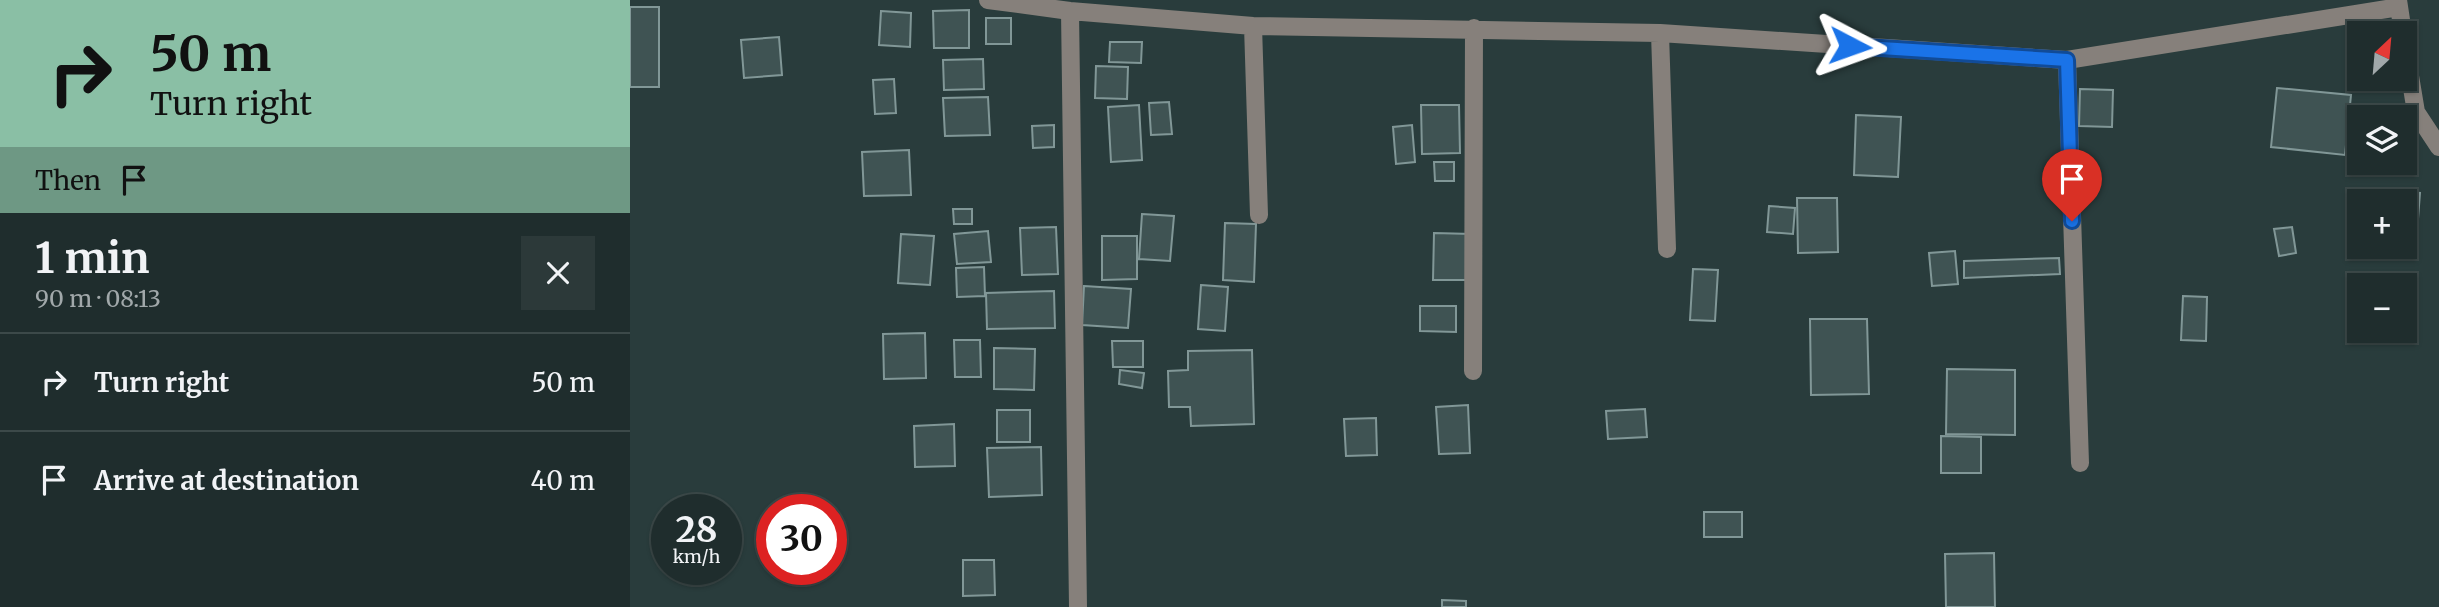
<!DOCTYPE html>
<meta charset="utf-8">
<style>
:root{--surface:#1f2d2d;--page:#2c3939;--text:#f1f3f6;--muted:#a1a8aa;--line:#3c4949}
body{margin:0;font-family:Merriweather,serif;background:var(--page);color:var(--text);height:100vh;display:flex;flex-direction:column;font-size:26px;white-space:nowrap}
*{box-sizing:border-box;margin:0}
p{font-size:23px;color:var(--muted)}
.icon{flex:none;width:38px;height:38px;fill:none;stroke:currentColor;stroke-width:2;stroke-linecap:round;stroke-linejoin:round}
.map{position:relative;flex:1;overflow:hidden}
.panel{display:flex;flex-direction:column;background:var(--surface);width:630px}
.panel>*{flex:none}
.top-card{background:#8abfa5;color:#111;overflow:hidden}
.needle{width:46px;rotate:26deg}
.fabs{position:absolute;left:1717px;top:21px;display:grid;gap:14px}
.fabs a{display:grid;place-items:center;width:70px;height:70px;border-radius:0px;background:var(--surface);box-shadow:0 2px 5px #0004,0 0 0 2px var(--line);font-size:35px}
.speed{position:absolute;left:21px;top:494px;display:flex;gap:14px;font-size:35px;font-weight:700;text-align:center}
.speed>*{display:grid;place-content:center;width:91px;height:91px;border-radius:50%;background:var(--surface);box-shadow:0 2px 5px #0004,0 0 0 2px var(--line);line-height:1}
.speed small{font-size:18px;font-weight:400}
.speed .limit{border:10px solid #d22;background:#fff;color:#111}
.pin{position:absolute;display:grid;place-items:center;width:60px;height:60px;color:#fff;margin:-72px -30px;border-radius:50% 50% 50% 0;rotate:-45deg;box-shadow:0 0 7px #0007}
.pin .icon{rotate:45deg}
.me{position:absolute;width:77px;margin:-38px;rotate:94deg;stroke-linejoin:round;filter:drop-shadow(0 0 5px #0008)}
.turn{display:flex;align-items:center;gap:24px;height:147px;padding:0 35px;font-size:32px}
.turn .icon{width:91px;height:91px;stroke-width:2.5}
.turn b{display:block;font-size:49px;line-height:60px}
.then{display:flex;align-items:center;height:66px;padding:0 35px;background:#0003;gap:14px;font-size:26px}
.round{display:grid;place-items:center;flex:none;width:74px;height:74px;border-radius:0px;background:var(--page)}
.overview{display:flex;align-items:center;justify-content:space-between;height:119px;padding:0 35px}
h1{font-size:42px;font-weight:700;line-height:52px}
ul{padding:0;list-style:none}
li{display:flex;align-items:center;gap:21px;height:98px;padding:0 35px;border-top:2px solid var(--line)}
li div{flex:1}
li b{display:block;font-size:26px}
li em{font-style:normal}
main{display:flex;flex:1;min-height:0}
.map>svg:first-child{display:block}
.building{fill:#3f5353;stroke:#819797;stroke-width:2}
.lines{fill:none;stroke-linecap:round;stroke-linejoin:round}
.minor{stroke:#86807b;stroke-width:18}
.route-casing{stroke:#114b97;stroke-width:18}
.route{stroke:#1a73e8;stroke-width:12}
</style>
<main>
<section class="panel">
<div class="top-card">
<div class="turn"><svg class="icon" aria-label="right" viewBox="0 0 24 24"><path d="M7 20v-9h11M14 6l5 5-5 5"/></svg><div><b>50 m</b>Turn right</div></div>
<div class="then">Then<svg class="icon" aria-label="arrive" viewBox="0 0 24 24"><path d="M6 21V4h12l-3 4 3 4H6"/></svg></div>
</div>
<div class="overview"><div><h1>1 min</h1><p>90 m · 08:13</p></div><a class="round"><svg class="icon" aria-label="close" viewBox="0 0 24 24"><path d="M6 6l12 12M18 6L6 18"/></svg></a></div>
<ul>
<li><svg class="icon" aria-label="right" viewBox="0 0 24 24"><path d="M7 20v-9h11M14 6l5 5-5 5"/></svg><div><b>Turn right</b></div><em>50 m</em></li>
<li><svg class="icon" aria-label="arrive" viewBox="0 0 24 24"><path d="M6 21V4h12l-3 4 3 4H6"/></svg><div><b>Arrive at destination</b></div><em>40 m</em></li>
</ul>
</section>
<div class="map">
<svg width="1809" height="607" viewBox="0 0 1809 607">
<rect width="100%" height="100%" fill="#293c3c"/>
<path class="building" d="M0 7H29V87H0Z
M339 10V48H304L303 11Z
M251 11 281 13 280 47 249 45Z
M356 18H381V44H356Z
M149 37 152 75 114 78 111 40Z
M480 42H512L511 63 479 62Z
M353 59 354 89 314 90 313 60Z
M466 66 498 67 497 99 465 98Z
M264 79 266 113 245 114 243 80Z
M1647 88 1721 95 1715 155 1641 147Z
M1450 89 1483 90 1482 127 1449 126Z
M358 97 360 135 315 136 313 98Z
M539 102 542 134 521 135 519 103Z
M509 105 512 160 481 162 478 107Z
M791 105H829L830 153 792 154Z
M1226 115 1271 117 1268 177 1224 175Z
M424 125V147L403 148 402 126Z
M782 125 785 162 766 164 763 127Z
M279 150 281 195 234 196 232 152Z
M804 162H824V181H805Z
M1751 190 1790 193 1787 232 1774 231V201H1750Z
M1167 198H1207L1208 252 1168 253Z
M1139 206 1165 208 1163 234 1137 232Z
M323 209H342V224H324Z
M512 214 544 216 540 261 509 259Z
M595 223 626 224 624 282 593 280Z
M426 227 428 274 392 275 390 228Z
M1662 227 1666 253 1649 256 1644 229Z
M358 231 361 262 327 264 324 234Z
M804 233 842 234 841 280H803Z
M271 234 304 236 300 285 268 283Z
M472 236H507V279L472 280Z
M1325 251 1328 284 1302 286 1299 253Z
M1429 258 1430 274 1334 278V261Z
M354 267 355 296 327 297 326 268Z
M1063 269 1088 270 1085 321 1060 320Z
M571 285 598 287 595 331 568 329Z
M454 286 501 289 498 328 452 325Z
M424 291 425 328 357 329 356 293Z
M1553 296 1577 297 1576 341 1551 340Z
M790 306H826V332L790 331Z
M1180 319H1237L1239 394 1181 395Z
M295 333 296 378 254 379 253 334Z
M324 340H350L351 377H325Z
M482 341H513V367H483Z
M364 348 405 349 404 390 364 389Z
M622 350 624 424 561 426 560 407H539L538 371 558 370V351Z
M1317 369 1385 370V435L1316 434Z
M490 370 514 373 512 388 489 384Z
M838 405 840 453 809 454 806 407Z
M1015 409 1017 437 978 439 976 411Z
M367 410H400V442H367Z
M746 418 747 455 716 456 714 419Z
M324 424 325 466 285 467 284 426Z
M1311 436 1351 437V473H1311Z
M411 447 412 495 359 497 357 448Z
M1074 512H1112V537H1074Z
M1364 553 1365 607H1316L1315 554Z
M333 560H364L365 595 333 596Z
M812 600 836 601V607H812Z"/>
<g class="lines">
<path class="minor" d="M358 0 440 11 623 26 1030 33 1437 60 1769 7
M1768 0 1773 33
M440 11 448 607
M623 26 629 215
M1030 33 1037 249
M1774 40 1786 112 1809 147
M1437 60 1450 463
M843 371 844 28"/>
</g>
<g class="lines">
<g class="route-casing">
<path id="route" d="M1220 46 1437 60 1442 221"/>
</g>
<use href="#route" class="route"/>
</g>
</svg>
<div class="fabs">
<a><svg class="needle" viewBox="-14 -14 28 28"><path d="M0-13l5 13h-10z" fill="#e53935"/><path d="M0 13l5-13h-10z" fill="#a1a8aa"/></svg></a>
<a><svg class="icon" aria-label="layers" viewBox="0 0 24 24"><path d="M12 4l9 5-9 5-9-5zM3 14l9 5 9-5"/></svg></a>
<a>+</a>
<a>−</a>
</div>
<div class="speed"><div>28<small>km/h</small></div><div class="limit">30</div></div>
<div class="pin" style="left:1442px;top:221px;background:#d93025"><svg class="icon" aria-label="arrive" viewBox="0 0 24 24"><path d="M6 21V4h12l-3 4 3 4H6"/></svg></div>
<svg class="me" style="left:1220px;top:46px" viewBox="-20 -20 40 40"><path d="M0-17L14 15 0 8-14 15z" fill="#1a73e8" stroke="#fff" stroke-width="4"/></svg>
</div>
</main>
